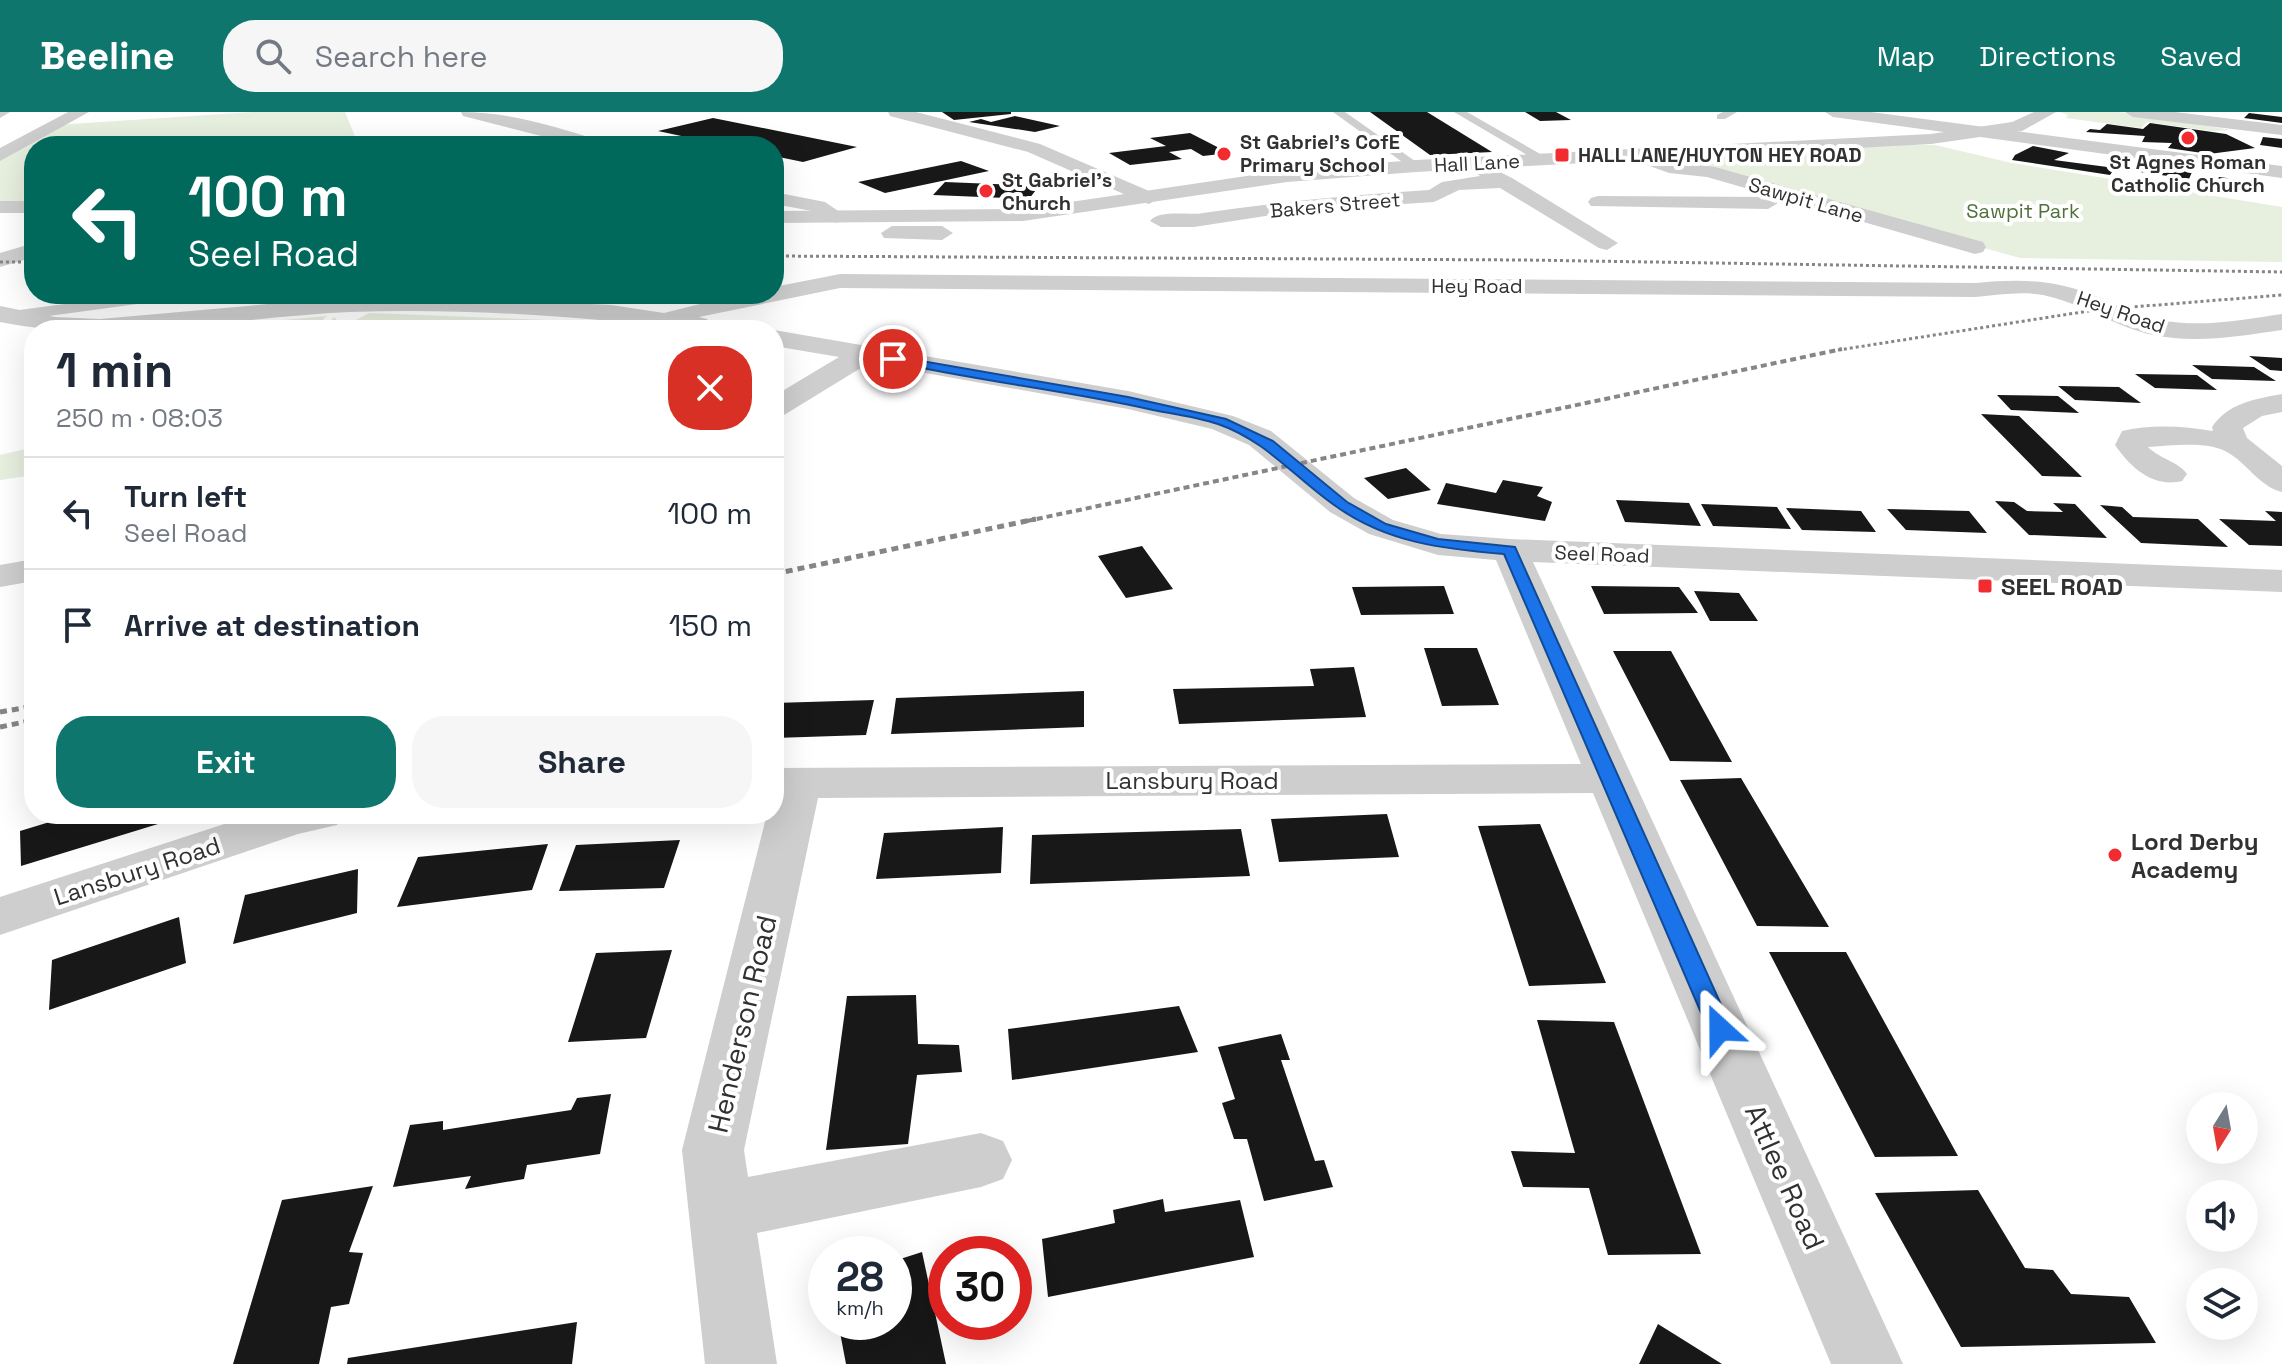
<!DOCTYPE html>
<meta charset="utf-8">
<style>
:root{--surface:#fff;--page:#f6f6f7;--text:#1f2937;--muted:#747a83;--line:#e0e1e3;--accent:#0f766e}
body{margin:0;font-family:"Space Grotesk",sans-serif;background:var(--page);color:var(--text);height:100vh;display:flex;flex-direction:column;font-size:30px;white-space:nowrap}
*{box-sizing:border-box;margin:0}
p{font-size:26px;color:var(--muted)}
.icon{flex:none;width:44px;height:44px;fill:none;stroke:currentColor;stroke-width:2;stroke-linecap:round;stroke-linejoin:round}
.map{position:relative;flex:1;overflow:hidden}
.details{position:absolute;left:24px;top:208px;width:760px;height:504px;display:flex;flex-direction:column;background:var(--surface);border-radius:32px;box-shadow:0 8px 32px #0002}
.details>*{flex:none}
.hud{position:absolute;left:24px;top:24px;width:760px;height:168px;border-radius:32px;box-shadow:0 8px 32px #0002;background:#00695c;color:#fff;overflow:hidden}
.needle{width:52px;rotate:191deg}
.tools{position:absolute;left:2186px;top:980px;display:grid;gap:16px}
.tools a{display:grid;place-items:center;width:72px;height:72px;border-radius:50%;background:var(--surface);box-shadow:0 8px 32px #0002;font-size:40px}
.speed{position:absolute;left:808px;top:1124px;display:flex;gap:16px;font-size:40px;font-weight:700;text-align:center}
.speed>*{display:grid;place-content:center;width:104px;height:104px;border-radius:50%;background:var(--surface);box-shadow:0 8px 32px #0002;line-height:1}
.speed small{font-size:20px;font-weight:400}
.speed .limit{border:12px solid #d22;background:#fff;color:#111}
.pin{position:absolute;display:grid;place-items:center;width:68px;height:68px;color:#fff;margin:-34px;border:4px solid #fff;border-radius:50%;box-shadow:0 2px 8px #0007}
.me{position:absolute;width:88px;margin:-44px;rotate:336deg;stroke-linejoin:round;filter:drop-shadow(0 0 6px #0008)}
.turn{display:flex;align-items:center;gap:28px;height:168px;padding:0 32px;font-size:36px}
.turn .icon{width:104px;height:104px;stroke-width:2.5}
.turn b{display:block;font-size:56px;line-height:68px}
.round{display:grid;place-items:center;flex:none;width:84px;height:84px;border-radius:32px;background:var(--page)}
.head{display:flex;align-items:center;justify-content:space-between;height:136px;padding:0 32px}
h1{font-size:48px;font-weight:600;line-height:60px}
.cta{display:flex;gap:16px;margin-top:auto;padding:16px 32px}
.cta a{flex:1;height:92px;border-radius:32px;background:var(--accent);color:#fff;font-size:32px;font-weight:600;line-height:92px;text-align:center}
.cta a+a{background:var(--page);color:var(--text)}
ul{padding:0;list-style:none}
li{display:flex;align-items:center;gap:24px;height:112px;padding:0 32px;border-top:2px solid var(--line)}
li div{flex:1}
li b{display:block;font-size:30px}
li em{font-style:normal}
header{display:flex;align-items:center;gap:48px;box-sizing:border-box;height:112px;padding:0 40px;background:var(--accent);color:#fff}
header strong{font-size:38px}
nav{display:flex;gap:44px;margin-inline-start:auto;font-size:28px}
.search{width:560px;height:72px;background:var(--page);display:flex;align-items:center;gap:20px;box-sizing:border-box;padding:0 28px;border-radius:32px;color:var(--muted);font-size:30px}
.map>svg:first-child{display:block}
.green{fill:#e7efdf}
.building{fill:#181818}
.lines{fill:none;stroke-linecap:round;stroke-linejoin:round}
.service{fill:#cecece;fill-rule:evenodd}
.minor{fill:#cecece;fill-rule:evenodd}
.tertiary{fill:#cecece;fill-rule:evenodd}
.rail-far2{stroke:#868686;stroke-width:3;stroke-dasharray:3 3;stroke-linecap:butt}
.rail-far1{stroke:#868686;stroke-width:4;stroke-dasharray:6 4;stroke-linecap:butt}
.rail{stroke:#868686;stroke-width:5;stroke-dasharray:7 5;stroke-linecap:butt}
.route{fill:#1a73e8;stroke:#114b97;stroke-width:2}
.poi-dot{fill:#f12b30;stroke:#fff;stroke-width:3}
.labels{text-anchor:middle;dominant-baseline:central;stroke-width:8;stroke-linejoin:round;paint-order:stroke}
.far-poi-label{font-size:20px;font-weight:bold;fill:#313131;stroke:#fff;text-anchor:start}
.far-street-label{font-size:20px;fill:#313131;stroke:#fff}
.far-park-label{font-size:20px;fill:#51713b;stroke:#fff}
.poi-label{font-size:24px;font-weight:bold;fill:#313131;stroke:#fff;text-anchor:start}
.street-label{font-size:24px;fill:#313131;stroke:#fff}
.near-street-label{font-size:28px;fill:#313131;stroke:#fff}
</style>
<header>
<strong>Beeline</strong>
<div class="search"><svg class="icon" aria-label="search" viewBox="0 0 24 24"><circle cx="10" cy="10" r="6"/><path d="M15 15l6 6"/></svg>Search here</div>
<nav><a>Map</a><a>Directions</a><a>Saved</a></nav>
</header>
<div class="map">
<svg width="2282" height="1252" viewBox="0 0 2282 1252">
<rect width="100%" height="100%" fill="#fff"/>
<path class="green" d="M253 0H345L359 34H34V97L0 95V43L56 13Z
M2060 0H2119L2232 18 2211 19 2147 10 2141 16 2066 6 2068 3Z
M1885 33H1935L2012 51 2282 95V150L2020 146 1689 54 1682 49 1700 43 1821 39Z
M369 201 573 209 558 218H302L307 211 209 215 327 204 318 212 326 213 334 205 337 208 354 209Z
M34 335V363L0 368V343Z"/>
<path class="building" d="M942 0H1011V2L954 8Z
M1370 0H1427L1492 40 1430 43Z
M1525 0H1556L1571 8 1540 9Z
M2249 1 2282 5V11L2244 6Z
M1015 4 1060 14 1035 20 969 10 981 7 991 10Z
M713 6 857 35 803 50 774 44V34H728L658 19Z
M2150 11 2226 22 2255 36 2209 42 2168 36 2172 31 2142 30 2145 24 2086 20 2090 17 2100 18 2107 12 2143 17Z
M1190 21 1229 41 1203 44 1191 37 1169 40 1182 47 1130 53 1109 41 1166 34 1150 26Z
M652 25 682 33V34H643L630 31Z
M2263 25 2282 27V36L2260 33Z
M2033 34 2069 41 2054 48 2115 56 2110 63 2012 48 2015 43Z
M961 49 989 59 885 81 858 70Z
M2146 54 2192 60 2189 67 2140 60Z
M2219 65 2267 71 2264 80 2215 71Z
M945 70 1039 74 1029 87 933 83Z
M2249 244 2282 246V259L2270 258Z
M2192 253 2254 255 2276 269 2212 267Z
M2135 262 2197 263 2217 278 2155 276Z
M2058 274 2119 275 2141 291 2075 288Z
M1997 283 2058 284 2079 301 2011 298Z
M1981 302 2019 304 2082 365 2042 364Z
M1406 356 1431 378 1388 387 1364 366Z
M1503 368 1543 375 1537 384 1552 390 1545 409 1437 392 1446 371 1496 381Z
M1616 388 1689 391 1701 414 1625 410Z
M1995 389 2014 390 2027 399 2063 400 2053 391 2075 392 2107 426 2029 423Z
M1701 392 1777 395 1791 417 1713 414Z
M2100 393 2122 395 2133 405 2198 407 2228 435 2141 431Z
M1786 396 1861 399 1876 420 1802 418Z
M1887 397 1969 399 1987 421 1906 418Z
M2265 399 2282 400V434L2249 433 2219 407 2276 409Z
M1142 434 1173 477 1126 486 1098 444Z
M1444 474 1454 502 1361 503 1352 475Z
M1591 474 1679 475 1698 501 1604 502Z
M1694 479 1739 481 1758 509H1710Z
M1424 536H1477L1499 593 1442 594Z
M1613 539H1671L1732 650 1670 649Z
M1354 555 1366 605 1179 612 1173 577 1314 574 1310 557Z
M1084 579V615L891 622 896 586Z
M874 588 866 623 774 626V591Z
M1741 666 1829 815 1757 814 1680 668Z
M76 702H157L158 712 21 754 20 719Z
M1387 702 1399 745 1279 750 1271 707Z
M1540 712 1606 871 1529 874 1478 714Z
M1003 715 1001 761 876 767 884 721Z
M1241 717 1250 764 1030 772 1032 723Z
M680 728 664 776 559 779 576 733Z
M548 732 532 778 397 795 418 745Z
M358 757 357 801 233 832 245 783Z
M179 805 186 851 49 898 52 848Z
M672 838 646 926 568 930 596 841Z
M1769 840H1846L1958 1044 1875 1045Z
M916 883 918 932 959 933 962 960 917 963 908 1032 826 1038 847 884Z
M1179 894 1198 940 1012 968 1008 917Z
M1537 908 1614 910 1701 1142 1608 1143 1589 1076 1523 1075 1511 1039 1575 1041Z
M1281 922 1290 948H1281L1315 1049 1324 1048 1333 1075 1264 1089 1247 1027H1234L1222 991 1235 987 1218 935Z
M611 982 600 1042 527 1053 524 1067 465 1077 471 1064 393 1075 410 1013 443 1009V1018L571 998 577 986Z
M373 1074 349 1140 363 1141 349 1192 331 1195 319 1252H233L282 1088Z
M1978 1078 2025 1156 2053 1158 2071 1182 2129 1185 2156 1231 1961 1235 1875 1081Z
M1163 1087 1165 1100 1240 1088 1254 1145 1048 1185 1042 1127 1115 1111 1113 1098Z
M922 1140 946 1252H846L838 1210H894V1149Z
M577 1210 572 1252H347L348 1246Z
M1658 1212 1722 1252H1639Z"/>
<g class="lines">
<path class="service" d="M1333 0H1345L1422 54 1412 57Z
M1454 0H1467L1549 47 1539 50Z
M1723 0H1737L1725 7H1717V3Z
M139 182H182L174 187 12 209 4 204 12 199Z
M206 200 214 205 199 218H181Z"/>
<path class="minor" d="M0 0H10L0 6Z
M68 0H89L0 49V36Z
M461 0C510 0 558 15 604 30L607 34H580L463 4Z
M888 0H916L1040 32 1156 82 1159 86 1149 92 1142 90 1028 40 890 4Z
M1825 0H1871L2282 54V66L1833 5Z
M2125 0H2175L2282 13V23L2133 5Z
M1637 37 1672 50 1715 55 1983 130 1986 135 1983 140 1975 142 1707 65 1669 61 1630 47 1628 43 1630 39Z
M1480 50 1512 66 1618 131 1607 138 1599 136 1500 76 1459 78 1434 90 1297 99 1194 115H1161L1150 109C1160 97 1188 104 1203 101 1278 90 1352 83 1429 78L1442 70 1480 64 1470 56Z
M774 80 825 90 847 105 836 111 812 99 774 92Z
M1598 84 1768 85 1778 91 1768 97 1591 94 1588 90 1591 86Z
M0 89H34V101H0Z
M892 114H942L953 121 942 128 884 126 881 121Z
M840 162 1976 171C2017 167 2051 167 2091 182 2113 191 2136 204 2160 208 2200 216 2242 208 2282 202V218C2240 224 2196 232 2153 223 2115 215 2082 191 2043 183 2021 179 1998 183 1976 185L840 176 699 205 707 207 711 213 708 218C675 218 644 212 611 209 525 201 436 197 350 200 234 205 116 233 0 210V194L55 205 100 207 348 185 426 184 611 193 664 201 740 182H774V175Z
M774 218 1128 279 1233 304 1271 319 1354 386 1393 408 1441 422 1510 427 2282 458V480L1533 450 1903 1252H1831L1593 681 818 686 744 1038 748 1065 981 1021 1003 1029 1012 1048 1003 1067 981 1075 757 1121 777 1252H705L682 1038 767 702H774V656L1581 652 1496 448 1438 443 1369 422 1330 400 1249 333 1212 317 1128 297 869 251 784 303 774 306V284L839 245 774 234Z
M2282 282V300L2262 304 2243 316 2247 326 2282 354V380C2258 374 2247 350 2225 339 2204 329 2171 334 2148 335 2160 347 2179 350 2187 362L2182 369C2153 376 2131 356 2115 333L2122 319C2151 312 2184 314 2213 319L2212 315C2228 291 2255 287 2282 282Z
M34 447V469L0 475V453Z
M255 702H344L337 713 298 722 0 823V785Z"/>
<path class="tertiary" d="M2034 0H2056L2022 19 1931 32 1416 60 1287 70 1023 109 774 111V99L1023 97 1287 58 1416 48 1931 22 2012 10Z
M34 131V145L0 155V141Z"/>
<path class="rail-far2" d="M774 144 1525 148 2282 160
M0 150H34
M1832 239 2095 198 2282 183"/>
<path class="rail-far1" d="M1027 409 1842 237"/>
<path class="rail" d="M774 462 1036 407
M0 600 34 594
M0 615 34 608"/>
</g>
<path class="route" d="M893 244 1128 285 1226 307 1273 329 1347 390 1386 412 1438 427 1515 435 1732 917 1728 923 1720 926 1712 923 1708 917 1504 442C1444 437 1388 431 1337 395 1296 367 1267 329 1218 312 1197 305 1174 302 1153 298 1066 278 976 269 889 249L888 247Z"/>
<g class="poi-dot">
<circle cx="2188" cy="26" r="8"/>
<circle cx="1224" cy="42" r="8"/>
<rect x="1554" y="35" width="16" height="16" rx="4"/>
<circle cx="986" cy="79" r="8"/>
<rect x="1977" y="466" width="16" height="16" rx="4"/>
<circle cx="2115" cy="743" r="8"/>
</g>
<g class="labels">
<g class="far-poi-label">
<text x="1240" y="30">St Gabriel's CofE<tspan x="1240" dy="23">Primary School</tspan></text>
<text x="1578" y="43">HALL LANE/HUYTON HEY ROAD</text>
<text x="2188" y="50" text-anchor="middle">St Agnes Roman<tspan x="2188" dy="23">Catholic Church</tspan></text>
<text x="1002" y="68">St Gabriel's<tspan x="1002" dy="23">Church</tspan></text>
</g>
<g class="far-street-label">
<text transform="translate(1477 51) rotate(-3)">Hall Lane</text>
<text transform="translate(1806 88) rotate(16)">Sawpit Lane</text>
<text transform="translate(1335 93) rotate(-5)">Bakers Street</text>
<text x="1477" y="174">Hey Road</text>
<text transform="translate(2121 200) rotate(19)">Hey Road</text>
<text transform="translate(1602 442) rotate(2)">Seel Road</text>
</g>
<g class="far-park-label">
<text x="2023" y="99">Sawpit Park</text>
</g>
<g class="poi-label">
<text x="2001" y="474">SEEL ROAD</text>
<text x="2131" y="729">Lord Derby<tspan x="2131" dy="28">Academy</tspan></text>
</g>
<g class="street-label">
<text x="1192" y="668">Lansbury Road</text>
<text transform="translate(137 759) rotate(-18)">Lansbury Road</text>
</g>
<g class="near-street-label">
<text transform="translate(742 912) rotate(-77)">Henderson Road</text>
<text transform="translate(1785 1065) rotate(66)">Attlee Road</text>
</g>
</g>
</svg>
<div class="tools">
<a><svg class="needle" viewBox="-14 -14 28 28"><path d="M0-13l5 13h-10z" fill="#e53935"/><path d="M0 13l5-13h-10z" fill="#747a83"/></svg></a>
<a><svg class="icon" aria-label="sound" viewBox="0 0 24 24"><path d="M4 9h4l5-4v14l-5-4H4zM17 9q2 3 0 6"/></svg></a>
<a><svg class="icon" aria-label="layers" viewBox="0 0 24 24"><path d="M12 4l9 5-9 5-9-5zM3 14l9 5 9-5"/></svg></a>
</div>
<div class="speed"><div>28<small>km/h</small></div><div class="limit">30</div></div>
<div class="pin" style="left:893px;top:247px;background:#d93025"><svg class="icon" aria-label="arrive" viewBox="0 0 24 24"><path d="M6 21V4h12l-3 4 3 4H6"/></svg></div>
<svg class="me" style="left:1720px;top:917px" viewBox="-20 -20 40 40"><path d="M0-17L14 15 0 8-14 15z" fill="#1a73e8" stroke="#fff" stroke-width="4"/></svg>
<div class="hud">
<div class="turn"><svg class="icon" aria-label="left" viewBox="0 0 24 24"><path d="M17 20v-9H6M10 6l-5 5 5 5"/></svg><div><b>100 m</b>Seel Road</div></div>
</div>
<section class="details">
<div class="head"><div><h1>1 min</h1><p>250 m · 08:03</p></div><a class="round" style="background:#d93025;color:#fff"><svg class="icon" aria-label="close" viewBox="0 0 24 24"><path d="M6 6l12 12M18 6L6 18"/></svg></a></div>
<ul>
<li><svg class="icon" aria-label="left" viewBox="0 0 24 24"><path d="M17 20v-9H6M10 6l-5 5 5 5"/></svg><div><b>Turn left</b><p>Seel Road</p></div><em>100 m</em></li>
<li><svg class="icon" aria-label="arrive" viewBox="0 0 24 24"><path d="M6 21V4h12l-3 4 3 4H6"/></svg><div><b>Arrive at destination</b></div><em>150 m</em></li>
</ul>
<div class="cta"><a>Exit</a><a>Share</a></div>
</section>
</div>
